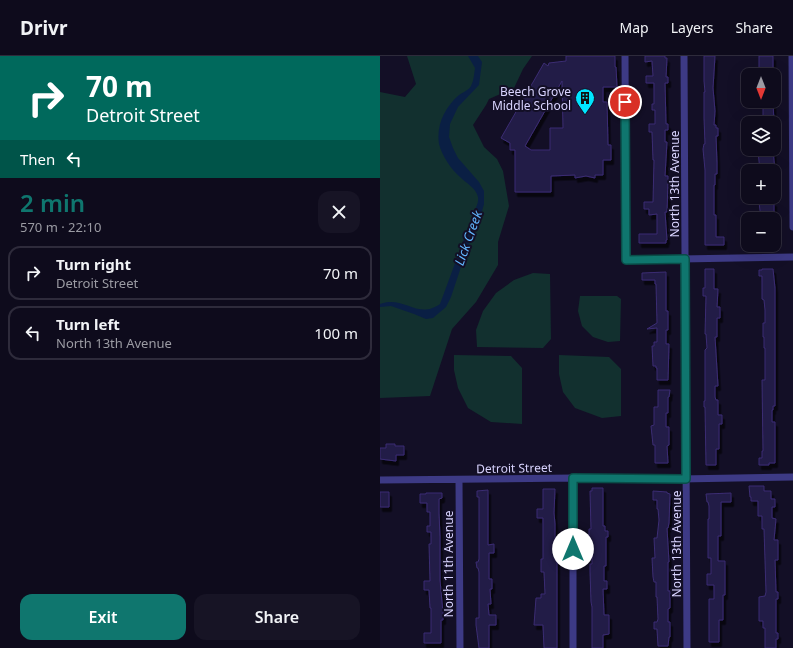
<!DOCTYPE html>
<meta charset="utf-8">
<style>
:root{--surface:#0e0b1c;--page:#171425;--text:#f1f3f6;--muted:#9b9ba3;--line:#2e2b3b;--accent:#0f766e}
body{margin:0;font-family:"Noto Sans",sans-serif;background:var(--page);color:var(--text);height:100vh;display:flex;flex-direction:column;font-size:15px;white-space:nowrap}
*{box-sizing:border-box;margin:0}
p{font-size:13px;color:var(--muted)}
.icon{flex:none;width:22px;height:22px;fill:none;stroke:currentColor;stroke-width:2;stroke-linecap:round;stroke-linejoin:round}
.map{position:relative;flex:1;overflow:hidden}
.drawer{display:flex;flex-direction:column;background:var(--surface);width:380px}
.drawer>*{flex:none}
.banner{background:#00695c;color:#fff;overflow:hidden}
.needle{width:26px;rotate:180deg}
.controls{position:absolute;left:361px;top:12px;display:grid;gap:8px}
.controls a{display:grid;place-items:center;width:40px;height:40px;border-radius:8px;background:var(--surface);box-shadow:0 4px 16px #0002,0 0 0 1px var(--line);font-size:20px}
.pin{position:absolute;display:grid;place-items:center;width:34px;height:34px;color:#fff;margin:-17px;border:2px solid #fff;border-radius:50%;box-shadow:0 1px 4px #0007}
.me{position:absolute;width:44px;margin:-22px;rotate:0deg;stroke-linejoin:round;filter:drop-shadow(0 0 3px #0008)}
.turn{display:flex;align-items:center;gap:14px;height:84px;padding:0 20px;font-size:18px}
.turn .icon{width:52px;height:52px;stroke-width:2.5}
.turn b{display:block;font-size:28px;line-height:34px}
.then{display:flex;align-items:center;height:38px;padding:0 20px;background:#0003;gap:8px;font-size:15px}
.round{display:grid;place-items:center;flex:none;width:42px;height:42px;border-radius:12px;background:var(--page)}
.summary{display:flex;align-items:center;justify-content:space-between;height:68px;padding:0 20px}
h1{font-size:24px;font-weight:600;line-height:30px;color:var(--accent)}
.button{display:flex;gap:8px;margin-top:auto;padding:8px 20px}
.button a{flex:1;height:46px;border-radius:12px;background:var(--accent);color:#fff;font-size:16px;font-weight:600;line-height:46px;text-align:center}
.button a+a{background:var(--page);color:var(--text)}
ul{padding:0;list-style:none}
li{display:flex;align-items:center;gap:12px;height:54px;margin:0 8px 6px;padding:0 12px;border:2px solid var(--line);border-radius:12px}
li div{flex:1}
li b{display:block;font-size:15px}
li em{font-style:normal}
header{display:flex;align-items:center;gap:24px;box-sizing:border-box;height:56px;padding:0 20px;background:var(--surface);border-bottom:1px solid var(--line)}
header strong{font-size:19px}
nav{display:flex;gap:22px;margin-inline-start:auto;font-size:14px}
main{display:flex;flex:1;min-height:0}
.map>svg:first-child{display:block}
.green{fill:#12302f}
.water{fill:#0a1f44}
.building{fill:#241b47;stroke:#3b2d73;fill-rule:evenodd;filter:url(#shadow)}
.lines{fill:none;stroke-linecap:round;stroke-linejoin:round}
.minor{stroke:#3d3a85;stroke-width:7}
.route-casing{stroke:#0a4d48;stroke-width:10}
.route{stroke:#0f766e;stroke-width:7}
.labels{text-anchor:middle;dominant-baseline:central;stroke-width:4;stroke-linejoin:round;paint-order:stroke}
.poi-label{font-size:12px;fill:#d9d4ff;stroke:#130f26;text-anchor:end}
.street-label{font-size:12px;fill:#d9d4ff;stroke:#130f26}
.water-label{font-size:13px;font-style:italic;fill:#62b6ff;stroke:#130f26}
</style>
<header>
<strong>Drivr</strong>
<nav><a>Map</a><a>Layers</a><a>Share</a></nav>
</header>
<main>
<section class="drawer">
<div class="banner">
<div class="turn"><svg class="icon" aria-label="right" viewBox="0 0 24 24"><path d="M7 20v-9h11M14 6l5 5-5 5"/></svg><div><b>70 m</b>Detroit Street</div></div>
<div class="then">Then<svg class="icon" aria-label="left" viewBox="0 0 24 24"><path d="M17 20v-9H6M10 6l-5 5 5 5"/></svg></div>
</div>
<div class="summary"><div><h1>2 min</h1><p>570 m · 22:10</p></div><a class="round"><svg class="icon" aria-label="close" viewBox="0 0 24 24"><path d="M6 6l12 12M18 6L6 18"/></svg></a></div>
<ul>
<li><svg class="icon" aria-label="right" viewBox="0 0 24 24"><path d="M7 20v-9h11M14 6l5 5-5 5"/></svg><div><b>Turn right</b><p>Detroit Street</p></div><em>70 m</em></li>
<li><svg class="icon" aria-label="left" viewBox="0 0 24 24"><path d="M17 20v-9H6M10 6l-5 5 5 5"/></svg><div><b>Turn left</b><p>North 13th Avenue</p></div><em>100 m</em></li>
</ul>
<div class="button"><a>Exit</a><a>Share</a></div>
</section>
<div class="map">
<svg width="413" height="592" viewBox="0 0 413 592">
<defs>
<filter id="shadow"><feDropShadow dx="2.5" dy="4.5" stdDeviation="0" flood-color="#0009"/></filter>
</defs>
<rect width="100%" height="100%" fill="#130f26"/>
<path class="green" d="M27 0H152L143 13 134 32 109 43 106 49 93 69 104 91 117 103 123 115 129 150 118 186V209L96 246 72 273 50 340 0 342V36L25 41 36 28Z
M153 217 170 218 171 283 163 292 97 291 96 274 103 255 116 237 134 224Z
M200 240H237L241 243 240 285 228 286 213 281 202 270 198 255Z
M74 299 131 300 142 312V368L111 366 88 352 78 332 74 314Z
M179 299 229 301 241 313V360L222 362 195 352 183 336 179 318Z"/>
<path class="water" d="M88 0H98L102 6 99 29 78 51 70 68 69 81 73 92 78 102 99 126 104 135V148L101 159 87 193 71 241 66 251 53 262 46 263 34 258 11 250 0 251V248C3 247 6 246 9 246 29 245 40 262 60 248L94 156C96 151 99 147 98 141 96 132 86 127 80 121 71 113 62 100 59 88 56 69 65 51 79 39 83 36 89 34 91 30 94 24 94 18 95 12Z"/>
<path class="building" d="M186 0H235V11H236L237 31H223V46H227L228 89H231V104H223V119H215V122L206 120 195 122V119L171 120V136H135V94H130V87L121 82 164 7 168 10 169 7 186 5ZM182 25 183 72H170V94H151L145 90Z
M265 0H285V2H287L286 21H288V27H285L286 68H288V74H285V86H287L285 120H288V125L287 156H285L287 184H286V187H259V178H277V158L269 159V153H264V146H273L274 104H273L272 76H269V68H275V54H272V48H274V27H266V20H273L272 5 265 6Z
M324 0H335L333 32 335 55 334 69H336V72H338V80H336L337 107V118H335V129H334V159H336V181H344V189H325V114L323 93 324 88H325L324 62V36H325L324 25Z
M379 0H393V19H379Z
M383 45H393L394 67H383Z
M383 94H393L395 115H380L378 95H383Z
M379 146H394V163H381Z
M325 213H334V233H338L337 251H340V262H337V281H335L338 330H335V341L336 344H338V359H342V368H339V393H336V409H326L325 351H324V345H325V294L327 292 326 278H325L326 240H323V232H325Z
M382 213H393L395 232V350H393V354H392V366H395V407H389V409H379V402H382V395H383L382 324H385V292H384V281H383V267H385V254L384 244 382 243V220H379V214H382Z
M286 216V255H288V274H286V288H289L288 324H277V312H276V310H273L272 290H274V286H277V272L267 273 277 267 276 228H275V224H262V217Z
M278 334H290L289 341H288V357H286V371H289V389L287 390 288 407H275V389H273L271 370 274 369V351H278Z
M6 388H15V390H24V399H16V405L0 403V392H6Z
M369 430H384V435H391V443H395V451H392V462L396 463 394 484H398V504H395L396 536H398V543H396V577H398V583H396V592H385V572H383V565H379V541L385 540 386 536 384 473H382V460H378V445H371V441H370Z
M212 432H223V470H225V475H228V481H226V510H224V525H227V533H223L224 559H229V578L223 579V592H212V551L211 546 210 516V508H212V494H209V473H211L210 435H212Z
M163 433H175L174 457 175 468V504H177V592H164L163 569H154L156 542H161V538H165L164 516H161V503H163V462H157V453H163Z
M108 434V489L114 488V497H109V523H112V533H110L111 548H108L109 559H116V569H109V592H99L96 569V562H99V516L98 512H97L96 506H98L99 503V441H97V435Z
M273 435 287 436V437L290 438 289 467 288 472H287L289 506H288V535H290V552L288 553V566H290V581H289L288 590H278L277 573H274V566H277L278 563 277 541H276V526H274L273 521 272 502H275L274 482H277L279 464 278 453H277V444H273Z
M0 436H9V451H0Z
M46 437H62V442L59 443V457L60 481V524L63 557V564H61V587H44V577H51V552H50L49 534H44V525H50L49 488H51V476H47V470H50V456H47V447H40V438H46Z
M351 437V446H341V480H338V505H345V539H343V564H339V586H329V543H334V529H327V518H331V502H328V463H329V450L328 446H327L326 438Z"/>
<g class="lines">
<path class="minor" d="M245 0 246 204 413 201
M304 0 307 592
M412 0 413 171
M193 422V592
M0 424 193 422 300 423 413 421
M79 424 80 592"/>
</g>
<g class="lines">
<g class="route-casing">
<path id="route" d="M193 493V422L306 423 305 203 246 204 245 46"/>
</g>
<use href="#route" class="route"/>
</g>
<defs>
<g id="building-pin" transform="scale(1)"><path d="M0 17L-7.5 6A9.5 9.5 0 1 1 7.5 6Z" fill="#00e5ff" stroke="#130f26"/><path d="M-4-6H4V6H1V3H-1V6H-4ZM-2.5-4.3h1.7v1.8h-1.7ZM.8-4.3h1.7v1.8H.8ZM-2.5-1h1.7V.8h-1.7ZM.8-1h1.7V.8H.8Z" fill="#111"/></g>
</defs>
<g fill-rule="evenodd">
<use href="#building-pin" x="205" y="42"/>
</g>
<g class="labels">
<g class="poi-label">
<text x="191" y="35">Beech Grove<tspan x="191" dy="14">Middle School</tspan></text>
</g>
<g class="street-label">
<text transform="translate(294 128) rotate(-90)">North 13th Avenue</text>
<text transform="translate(134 412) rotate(-1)">Detroit Street</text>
<text transform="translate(296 488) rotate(-90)">North 13th Avenue</text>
<text transform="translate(68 508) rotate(-90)">North 11th Avenue</text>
</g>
<g class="water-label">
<text transform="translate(88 182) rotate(-70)">Lick Creek</text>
</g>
</g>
</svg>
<div class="controls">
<a><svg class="needle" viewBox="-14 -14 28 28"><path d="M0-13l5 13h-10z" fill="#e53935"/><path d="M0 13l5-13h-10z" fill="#9b9ba3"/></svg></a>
<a><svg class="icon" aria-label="layers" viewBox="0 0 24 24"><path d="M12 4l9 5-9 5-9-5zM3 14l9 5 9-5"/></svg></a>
<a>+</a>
<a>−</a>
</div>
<div class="pin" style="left:245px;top:46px;background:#d93025"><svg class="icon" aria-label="arrive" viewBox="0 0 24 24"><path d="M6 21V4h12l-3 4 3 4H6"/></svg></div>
<svg class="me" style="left:193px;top:493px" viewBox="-20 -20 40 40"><circle r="19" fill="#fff"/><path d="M0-13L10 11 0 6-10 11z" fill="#0f766e"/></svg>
</div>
</main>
